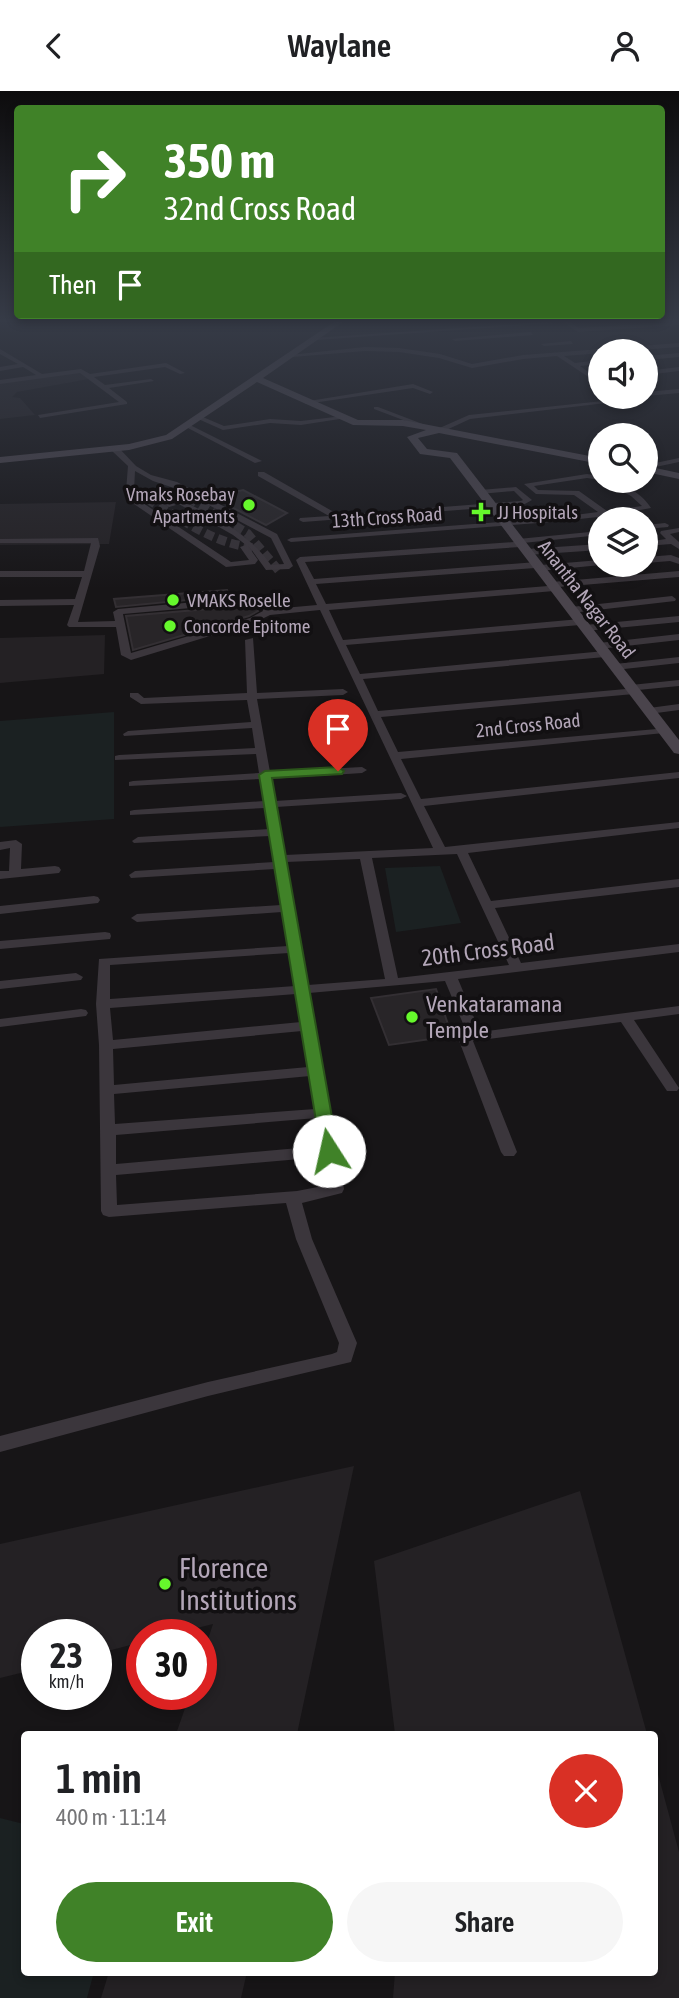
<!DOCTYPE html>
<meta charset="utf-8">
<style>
:root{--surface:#fff;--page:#f6f6f6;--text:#202124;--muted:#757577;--accent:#408228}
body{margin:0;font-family:"Asap Condensed",sans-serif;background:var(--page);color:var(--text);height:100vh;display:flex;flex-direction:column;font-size:26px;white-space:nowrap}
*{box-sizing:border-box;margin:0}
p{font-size:23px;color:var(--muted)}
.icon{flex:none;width:38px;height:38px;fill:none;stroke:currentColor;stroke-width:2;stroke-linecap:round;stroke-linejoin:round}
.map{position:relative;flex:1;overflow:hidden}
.side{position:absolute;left:21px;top:1640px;width:637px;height:245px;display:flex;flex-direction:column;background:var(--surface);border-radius:7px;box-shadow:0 4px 10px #0003}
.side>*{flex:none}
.banner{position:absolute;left:14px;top:14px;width:651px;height:214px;border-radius:7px;box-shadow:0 4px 10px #0003;background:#408228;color:#fff;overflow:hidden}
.controls{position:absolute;left:588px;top:248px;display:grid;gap:14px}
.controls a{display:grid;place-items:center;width:70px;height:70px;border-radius:50%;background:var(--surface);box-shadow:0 4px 10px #0003;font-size:35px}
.speed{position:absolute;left:21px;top:1528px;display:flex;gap:14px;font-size:35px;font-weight:700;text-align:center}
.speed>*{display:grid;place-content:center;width:91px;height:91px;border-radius:50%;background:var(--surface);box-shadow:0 4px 10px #0003;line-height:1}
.speed small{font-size:18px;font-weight:400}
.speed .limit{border:10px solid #d22;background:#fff;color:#111}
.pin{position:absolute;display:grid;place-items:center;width:60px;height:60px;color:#fff;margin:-72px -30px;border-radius:50% 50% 50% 0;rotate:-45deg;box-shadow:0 0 7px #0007}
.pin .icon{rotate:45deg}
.me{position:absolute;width:77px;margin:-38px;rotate:350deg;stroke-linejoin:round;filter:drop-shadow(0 0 5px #0008)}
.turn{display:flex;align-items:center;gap:24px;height:147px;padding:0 35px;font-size:32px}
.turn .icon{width:91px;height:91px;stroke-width:2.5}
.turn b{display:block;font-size:49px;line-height:60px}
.then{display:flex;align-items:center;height:66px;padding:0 35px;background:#0003;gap:14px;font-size:26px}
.round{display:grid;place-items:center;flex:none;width:74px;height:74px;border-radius:37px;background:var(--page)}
.headline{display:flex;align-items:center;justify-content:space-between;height:119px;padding:0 35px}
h1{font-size:42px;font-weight:600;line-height:52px}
.button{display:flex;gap:14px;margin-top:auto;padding:14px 35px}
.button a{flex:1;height:80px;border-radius:42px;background:var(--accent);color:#fff;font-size:28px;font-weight:600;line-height:80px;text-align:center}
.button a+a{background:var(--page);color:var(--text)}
header{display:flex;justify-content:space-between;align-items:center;height:91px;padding:0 35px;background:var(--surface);font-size:32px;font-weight:600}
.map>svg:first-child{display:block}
.built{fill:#242124}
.green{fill:#1b2122}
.building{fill:#282528;stroke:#332f33;stroke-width:2}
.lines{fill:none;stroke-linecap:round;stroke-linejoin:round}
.street-tunnel{stroke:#363237;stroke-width:9;stroke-dasharray:9 4.5;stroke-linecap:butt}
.street{fill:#3b363c;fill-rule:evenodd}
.secondary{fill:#4a444c;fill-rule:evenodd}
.route{fill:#408228;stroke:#2a541a;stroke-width:2}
.poi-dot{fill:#66f82c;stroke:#121012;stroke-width:2.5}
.labels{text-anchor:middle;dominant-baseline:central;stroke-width:7;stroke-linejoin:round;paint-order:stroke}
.far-poi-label{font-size:19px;fill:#b3a6b8;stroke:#121012;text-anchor:start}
.far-street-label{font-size:19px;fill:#b3a6b8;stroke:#121012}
.street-label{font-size:23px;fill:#b3a6b8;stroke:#121012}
.poi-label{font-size:23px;fill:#b3a6b8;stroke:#121012;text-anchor:start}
.near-poi-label{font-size:28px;fill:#b3a6b8;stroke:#121012;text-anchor:start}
</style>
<header><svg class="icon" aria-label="back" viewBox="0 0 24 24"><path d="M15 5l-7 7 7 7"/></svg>Waylane<svg class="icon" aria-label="person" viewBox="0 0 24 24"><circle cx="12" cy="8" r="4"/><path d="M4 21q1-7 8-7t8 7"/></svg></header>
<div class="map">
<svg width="679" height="1907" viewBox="0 0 679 1907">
<rect width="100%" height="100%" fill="#171517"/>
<path class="built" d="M80 281 89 288 17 301 12 306 20 307 35 324 0 328V292Z
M116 411 109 453 0 454V413Z
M105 544 104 583 0 592V547Z
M354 1375 297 1643H176L190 1603H201V1570L213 1533 173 1543 142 1544V1551L96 1563V1544H37V1578L0 1587V1453Z
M580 1400 647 1643H395L374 1470Z
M655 1672 679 1761V1907H393L395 1881H654Z
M109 1881H247L241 1907H101Z"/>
<path class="green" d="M114 621V728L0 736V630Z
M440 775 461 832 396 841 385 777Z
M0 1727 24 1733V1881H94L87 1907H0Z"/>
<path class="building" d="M243 399 287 422 266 434 212 406Z
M227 499 229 505 116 516 114 508Z
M256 514 258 520 249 525 133 559 126 525Z
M436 898 452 945 389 954 371 907Z"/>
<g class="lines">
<path class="street-tunnel" d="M177 400 247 442 280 481
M147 408C184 429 214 454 258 457"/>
<path class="street" d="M545 231 556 232 316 249 313 247Z
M563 231H570L579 237 672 231H679V234L578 241Z
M531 241 533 244 455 250 452 248Z
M571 250 573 253 544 255 541 253Z
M679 252V256L564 265 575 272 600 269V273L580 275 595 286 593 289 557 265 523 268 472 277 439 267 399 261 365 260 292 266 289 264 365 256 399 257 440 263 472 273 523 264Z
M0 258 42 283 81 278 90 283 166 272 185 282 180 283 165 276 94 286 105 294 151 288 154 290 109 297 127 311V313L40 327 38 324 119 311 80 282 0 293V289L36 284 23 276 0 280V276L18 273 0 263Z
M679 262V266L646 269V265Z
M679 276V280L646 284V280Z
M413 293 433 301 430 303 413 297 306 313 303 311Z
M679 298V302L646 305V301Z
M621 306H629L632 309 470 328 442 341 435 339 469 324 622 308Z
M374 316H378L433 337 427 338 374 318Z
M198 324 224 335 270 328 301 330 343 325 346 327 301 334 270 332 223 339 196 327Z
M186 334H190L262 370 255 372 186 336Z
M111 355H117L136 375 151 384 177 391 277 443 293 475 289 478 266 479 251 458 248 455 258 469 255 473 226 476 134 413 126 400 128 375 111 359ZM135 380 153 390 180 399 163 404 233 444 246 454 240 456 249 469 231 471 143 412 157 409 169 416 176 414 158 404 139 408 134 400ZM186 402 271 447 284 473 271 474C245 438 213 426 174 405Z
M679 367V371L646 378V374Z
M258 381H264L339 424 521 410 523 409 514 400 480 403 476 401 480 399 516 396 532 409 523 414 303 431 299 429 300 427 329 425 258 385Z
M587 383 600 385V389L587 387 534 395 538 399 579 400 607 420 642 415 631 405 602 390C621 390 641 401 651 417L607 425 552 431 291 451 287 449 291 447 552 427 598 421 574 404 536 403 524 393Z
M665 432 669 434 668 436 646 438V434Z
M679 437V441L670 443 679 451V458L671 453 646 455V451L666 448 660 442 661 440Z
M600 440V444L523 452 520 456 305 471 314 488 537 471 541 474 600 469 601 474 539 480 535 477 316 493 326 513 548 495 552 491 679 480V486L558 496 554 500 329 519 343 549 580 528 585 531 580 534 346 554 360 583 605 560 610 563 605 566 363 588 378 620 626 598 631 594 679 589V595L638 599 634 603 381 626 398 661 668 637 669 639 664 642 401 668 421 708 679 681V687L424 715 445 756 679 731V737L468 762 491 810 679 788V796L495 817 521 872 679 853V861L458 888 480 941 679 915V923L634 929 679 997 677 1000H667L621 931 473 950 517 1061 514 1065H504L501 1061 458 947 460 944 467 942 445 890 309 902 344 1098 342 1102 302 1112 312 1148 357 1252 351 1271 208 1305 0 1361V1345L208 1291 332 1263 337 1261 339 1252 296 1148 286 1112 109 1126 103 1124 101 1120 99 954 96 913 99 868 288 855 282 821 137 831 131 827 137 823 281 814 275 778 131 787 129 784 135 780 274 771 270 745 134 752 132 750 138 746 269 738 265 717 130 724V720L134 719 264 710 261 688 129 695V691L133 690 259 682 256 663 115 669V665L119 664 255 657 252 637 124 645 123 643 128 640 251 631 247 609 141 613 130 606V602H138L144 607 247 602 245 549 253 547 257 602 343 598 348 601 343 604 257 608 270 681 362 676 367 679 362 682 271 688 275 710 401 702 407 705 401 708 276 716 285 764 433 757 320 519 270 524 256 531 131 569 121 564 116 536H69L67 534 74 514 0 515V509L75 508 82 486H0V480H84L91 452H0V448L98 447 100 455 78 531 115 530 113 521 118 518 262 505 267 507 272 518 317 514 296 469 300 466 514 451 518 448ZM260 511 263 520 250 527 131 562 123 523ZM457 763 509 874 398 887 372 767ZM360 768 385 888 308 894 286 771ZM289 862 295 895 110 908V874ZM296 903 301 931 113 949 110 917ZM302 940 308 976 114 994 113 958ZM310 985 315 1018 115 1033 114 1003ZM317 1027 321 1055 116 1073V1044ZM323 1066 328 1094 297 1100 117 1114 116 1084Z
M600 453V459L527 464 523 461 527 458Z
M671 464 679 467V473L670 470 646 472V466Z
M672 505 676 508 675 510 571 522 566 519 571 516Z
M679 525V531L585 540 580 537 585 534Z
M679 543V549L599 558 594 555 599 552Z
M679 566V572L615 579 610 576 615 573Z
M679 613V619L649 623 644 620 649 617Z
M16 749 22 753 21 778 55 775 59 776 61 779 59 782 0 788V780H9L10 757 0 759V751Z
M94 805 98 806 100 809 98 812 0 823V815Z
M105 841 110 842 111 845 110 848 0 858V850Z
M76 882 83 886 81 889 0 898V890Z
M81 918 86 919 88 922 86 925 0 936V928Z"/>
<path class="secondary" d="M334 231H343L263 287 358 329H403L600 367V373L439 342 418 347 427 358 457 362 679 649V663L674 662 450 367 420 363 407 346 426 339 403 335 353 334 257 291 172 348 129 359 0 372V366L129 353 166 344Z
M646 375 679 382V388L646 381Z"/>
</g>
<linearGradient id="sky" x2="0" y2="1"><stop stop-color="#0d0c0d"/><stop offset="0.46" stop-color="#363b47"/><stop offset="1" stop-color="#363b47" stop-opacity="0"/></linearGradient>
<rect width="679" height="498" fill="url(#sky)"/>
<path class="route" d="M338 676 344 680 342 683 272 687 338 1060 329 1066 321 1060 259 684 265 680Z"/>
<g class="poi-dot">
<circle cx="249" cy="414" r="7"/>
<path d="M477.5 410.5h7v7h7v7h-7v7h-7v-7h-7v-7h7z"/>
<circle cx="173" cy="509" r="7"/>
<circle cx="170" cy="535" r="7"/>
<circle cx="412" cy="926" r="7"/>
<circle cx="165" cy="1493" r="7"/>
</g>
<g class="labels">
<g class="far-poi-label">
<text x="235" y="403" text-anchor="end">Vmaks Rosebay<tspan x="235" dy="22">Apartments</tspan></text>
<text x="497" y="421">JJ Hospitals</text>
<text x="187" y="509">VMAKS Roselle</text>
<text x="184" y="535">Concorde Epitome</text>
</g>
<g class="far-street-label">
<text transform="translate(387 426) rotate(-4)">13th Cross Road</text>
<text transform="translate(587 508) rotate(52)">Anantha Nagar Road</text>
<text transform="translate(528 634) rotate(-6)">2nd Cross Road</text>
</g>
<g class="street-label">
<text transform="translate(488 859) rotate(-7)">20th Cross Road</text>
</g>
<g class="poi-label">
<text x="426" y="913">Venkataramana<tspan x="426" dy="26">Temple</tspan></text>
</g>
<g class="near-poi-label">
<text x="179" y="1477">Florence<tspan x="179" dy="32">Institutions</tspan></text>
</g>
</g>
</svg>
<div class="controls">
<a><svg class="icon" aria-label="sound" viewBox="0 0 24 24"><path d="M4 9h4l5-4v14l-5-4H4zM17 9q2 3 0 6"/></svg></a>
<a><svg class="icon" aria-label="search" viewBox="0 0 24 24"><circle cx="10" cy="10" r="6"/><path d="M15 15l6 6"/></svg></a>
<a><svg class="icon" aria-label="layers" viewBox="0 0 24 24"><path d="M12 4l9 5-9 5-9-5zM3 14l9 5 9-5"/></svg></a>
</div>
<div class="speed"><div>23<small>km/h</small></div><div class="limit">30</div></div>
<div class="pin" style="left:338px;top:680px;background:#d93025"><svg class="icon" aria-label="arrive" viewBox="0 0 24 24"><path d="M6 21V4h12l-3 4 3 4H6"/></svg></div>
<svg class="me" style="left:329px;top:1060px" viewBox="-20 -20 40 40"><circle r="19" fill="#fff"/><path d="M0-13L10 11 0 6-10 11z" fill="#408228"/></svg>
<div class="banner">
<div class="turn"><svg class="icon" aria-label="right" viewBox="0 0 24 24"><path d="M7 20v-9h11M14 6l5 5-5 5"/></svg><div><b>350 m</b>32nd Cross Road</div></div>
<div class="then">Then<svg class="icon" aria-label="arrive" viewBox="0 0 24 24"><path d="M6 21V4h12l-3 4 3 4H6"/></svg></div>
</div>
<section class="side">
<div class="headline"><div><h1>1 min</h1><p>400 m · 11:14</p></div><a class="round" style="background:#d93025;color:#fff"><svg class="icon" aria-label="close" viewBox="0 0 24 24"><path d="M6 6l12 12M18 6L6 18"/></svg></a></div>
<div class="button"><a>Exit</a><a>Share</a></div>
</section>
</div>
